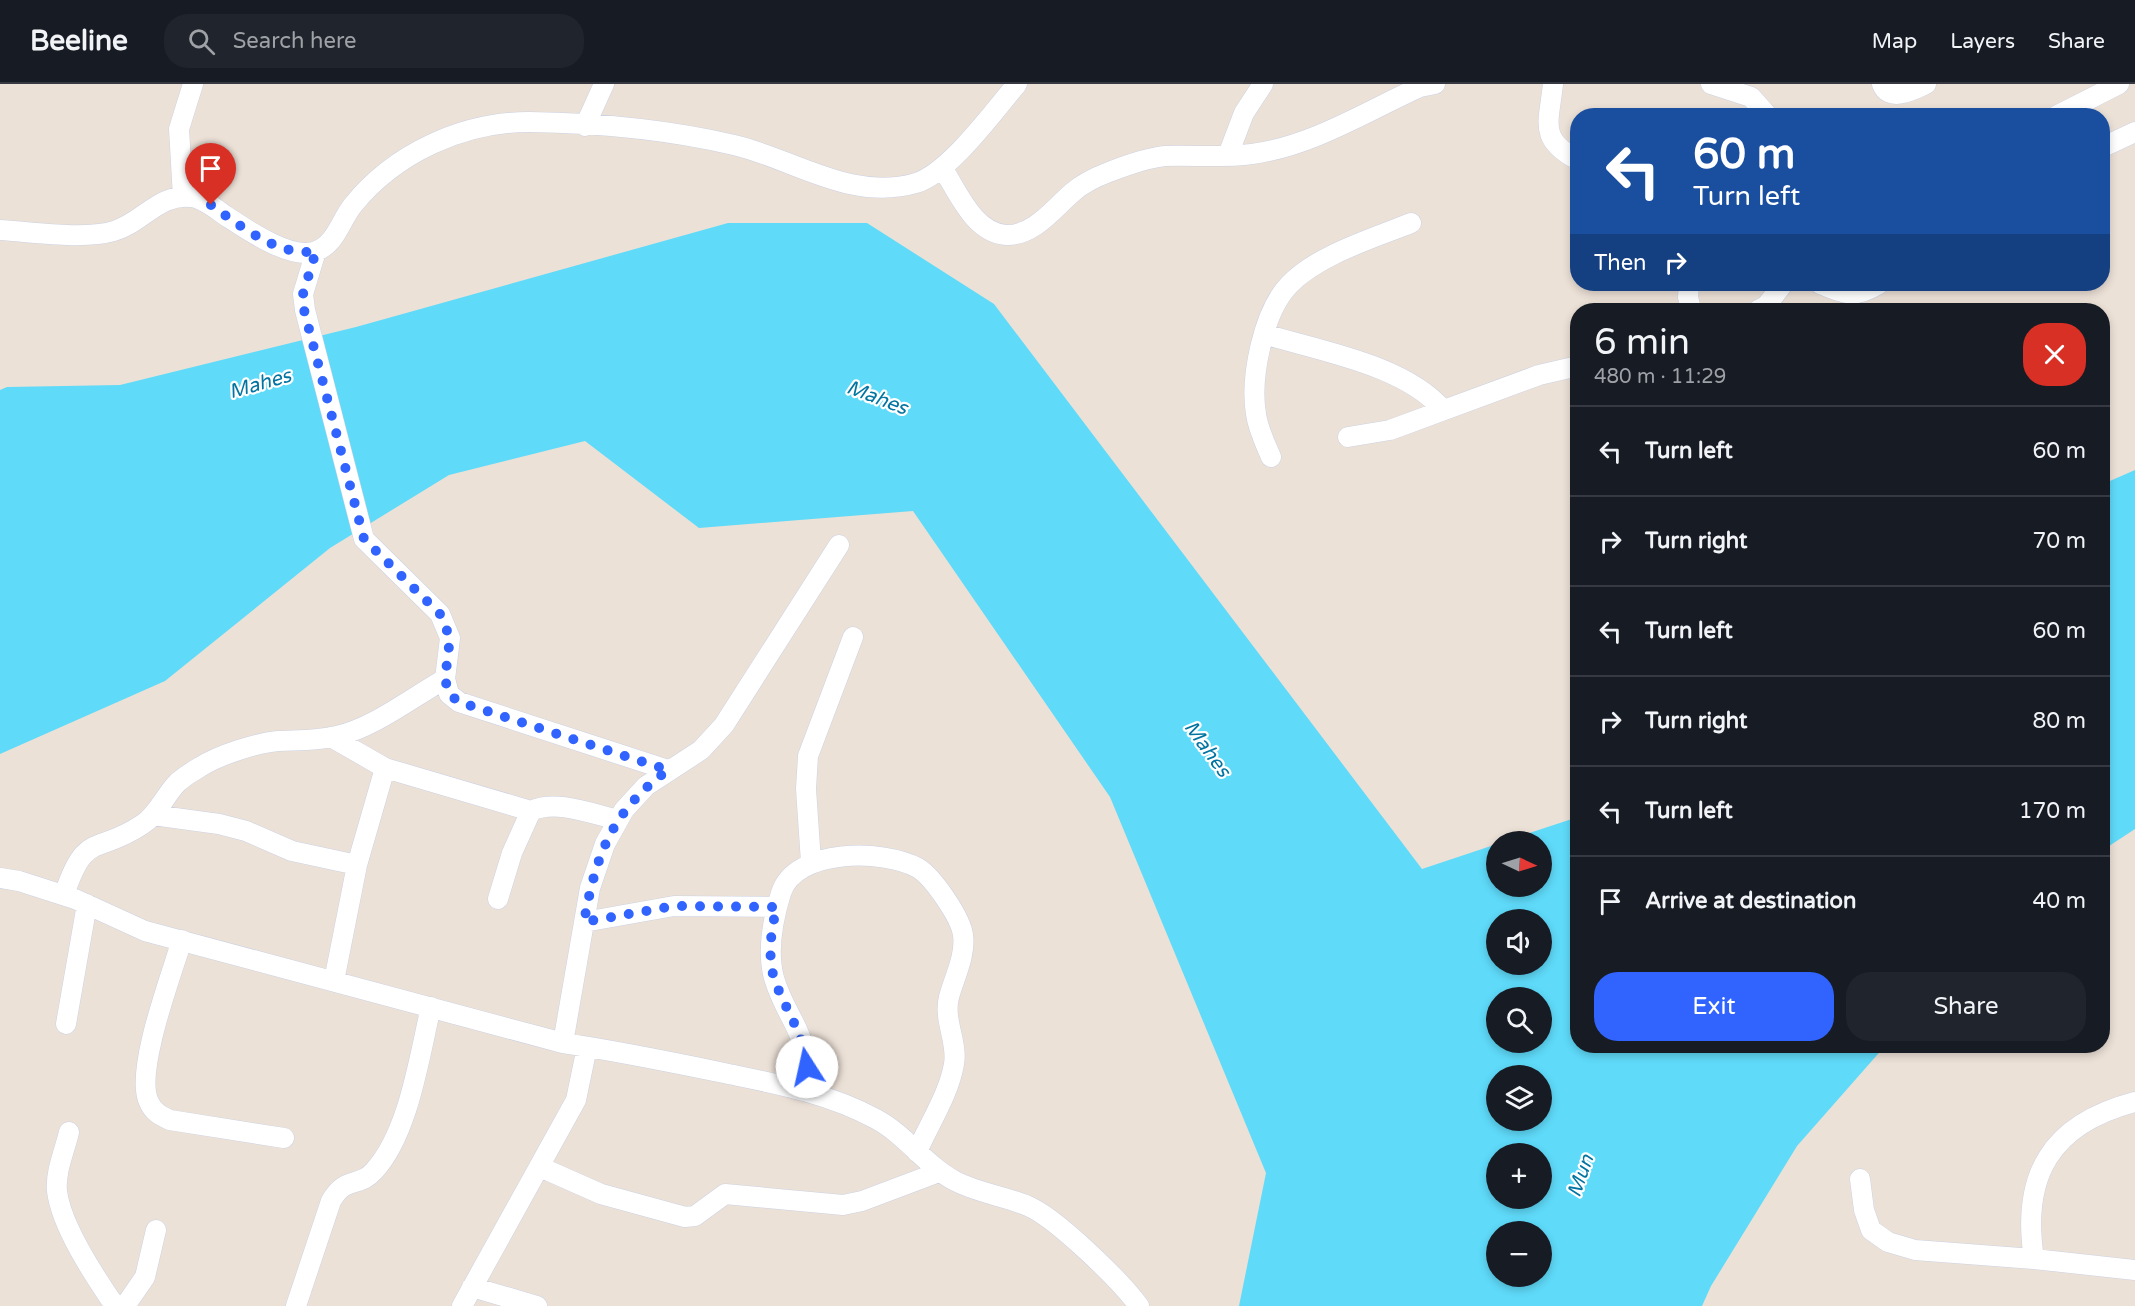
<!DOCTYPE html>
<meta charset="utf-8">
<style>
:root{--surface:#171b24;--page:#20242c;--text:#f1f3f6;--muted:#9ea1a6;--line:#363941;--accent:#3164ff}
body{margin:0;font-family:"Varela Round",sans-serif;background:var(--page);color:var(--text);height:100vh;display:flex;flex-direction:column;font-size:22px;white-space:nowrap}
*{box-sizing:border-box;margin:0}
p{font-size:20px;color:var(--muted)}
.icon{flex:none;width:33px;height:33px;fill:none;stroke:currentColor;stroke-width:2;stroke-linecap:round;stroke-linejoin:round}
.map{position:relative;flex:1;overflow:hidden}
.side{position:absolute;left:1570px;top:219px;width:540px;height:750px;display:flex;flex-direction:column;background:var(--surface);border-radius:24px;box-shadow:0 3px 9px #0003}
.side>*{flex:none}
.guide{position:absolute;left:1570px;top:24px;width:540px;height:183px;border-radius:24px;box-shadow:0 3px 9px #0003;background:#1a4fa0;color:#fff;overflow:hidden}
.needle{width:39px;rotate:94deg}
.controls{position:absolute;left:1486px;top:747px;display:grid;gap:12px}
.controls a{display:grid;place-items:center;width:66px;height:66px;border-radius:50%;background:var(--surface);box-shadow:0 3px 9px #0003;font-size:30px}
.pin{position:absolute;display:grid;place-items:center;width:51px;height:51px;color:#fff;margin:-62px -26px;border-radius:50% 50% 50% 0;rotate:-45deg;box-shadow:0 0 6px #0007}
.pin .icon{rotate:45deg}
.me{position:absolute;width:66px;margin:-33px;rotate:350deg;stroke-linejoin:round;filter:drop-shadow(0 0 4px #0008)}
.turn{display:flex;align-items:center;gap:21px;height:126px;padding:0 24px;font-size:27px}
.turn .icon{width:78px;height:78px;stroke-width:2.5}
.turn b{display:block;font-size:42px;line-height:51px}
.then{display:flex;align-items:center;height:57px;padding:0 24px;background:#0003;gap:12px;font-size:22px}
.round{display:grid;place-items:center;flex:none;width:63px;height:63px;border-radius:24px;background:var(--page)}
.overview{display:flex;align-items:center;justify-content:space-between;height:102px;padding:0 24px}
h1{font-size:36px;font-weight:600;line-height:45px}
.primary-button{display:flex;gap:12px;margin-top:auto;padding:12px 24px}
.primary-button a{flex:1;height:69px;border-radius:24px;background:var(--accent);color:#fff;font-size:24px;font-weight:600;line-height:69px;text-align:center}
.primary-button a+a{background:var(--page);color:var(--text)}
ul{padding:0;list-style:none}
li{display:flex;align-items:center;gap:18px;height:90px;padding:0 24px;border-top:2px solid var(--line)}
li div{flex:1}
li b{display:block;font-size:22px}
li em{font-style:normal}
header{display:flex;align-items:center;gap:36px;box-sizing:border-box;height:84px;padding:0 30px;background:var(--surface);border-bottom:2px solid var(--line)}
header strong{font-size:28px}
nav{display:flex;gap:33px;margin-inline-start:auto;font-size:21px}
.search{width:420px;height:54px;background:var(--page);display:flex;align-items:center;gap:15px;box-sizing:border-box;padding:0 21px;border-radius:24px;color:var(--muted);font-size:22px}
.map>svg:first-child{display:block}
.water{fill:#5fdaf9;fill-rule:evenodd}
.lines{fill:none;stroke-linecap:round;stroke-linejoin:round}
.minor-casing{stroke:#ccd2e2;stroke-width:21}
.minor{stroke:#fff;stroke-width:20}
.route{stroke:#3164ff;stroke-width:10;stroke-dasharray:0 18}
.labels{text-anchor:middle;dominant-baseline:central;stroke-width:4.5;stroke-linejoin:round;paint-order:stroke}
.water-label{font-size:20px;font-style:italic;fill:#0274a1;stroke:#fff}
</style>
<header>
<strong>Beeline</strong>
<div class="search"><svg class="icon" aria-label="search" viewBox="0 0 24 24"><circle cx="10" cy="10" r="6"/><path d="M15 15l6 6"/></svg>Search here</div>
<nav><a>Map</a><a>Layers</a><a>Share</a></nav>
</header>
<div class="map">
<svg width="2135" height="1222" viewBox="0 0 2135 1222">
<rect width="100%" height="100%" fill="#ece1d7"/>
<path class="water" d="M728 139H867L994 220 1422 785 1497 760V802H1542V758L1505 757 1578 733V962H1885L1797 1062 1711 1202 1702 1222H1239L1266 1089 1110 713 913 427 699 444 585 357 449 391 330 464 165 597 0 670V306L7 303 120 301 356 243ZM1497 836H1542V880H1497ZM1497 914H1542V958H1497ZM1497 992H1542V1036H1497ZM1497 1070H1542V1114H1497ZM1497 1148H1542V1192H1497Z
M2135 386V745L2103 766V400Z"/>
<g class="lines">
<g class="minor-casing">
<path id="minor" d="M1553 0C1549 39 1538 55 1578 76
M1711 0 1751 13 1768 32
M1882 0C1889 19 1913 6 1926 0
M2056 32 2119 0
M585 42 604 0
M2103 63 2135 48
M1228 71 1244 29 1263 0
M943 85C958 108 974 149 1006 151 1034 152 1054 124 1073 108 1083 99 1096 93 1109 88 1127 81 1146 74 1165 72 1194 71 1223 74 1252 70 1312 62 1365 28 1420 3L1435 0
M183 113 179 45 193 0
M0 146C33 148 83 156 114 147 142 139 159 109 191 113 203 114 216 125 226 132 246 145 289 175 314 168 336 161 340 137 353 121 395 69 463 38 529 38 594 39 670 46 734 61 794 75 851 118 916 99 949 89 994 27 1017 0
M316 167 303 210 305 226 364 455 440 530 450 554 445 595 449 610 459 618 668 686
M1689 200 1688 213 1691 226
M1820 200C1846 210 1854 215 1879 200
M1758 226 1766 222 1783 200
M1264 250C1320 267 1405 281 1443 326
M1348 353 1390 346 1539 291 1578 282
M1271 373C1265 359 1258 345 1256 330 1250 294 1263 228 1289 201 1317 171 1374 154 1411 139
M331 653 385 684 531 727
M153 731 219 740 246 747 292 767 357 781
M811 778 806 705 808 672 853 553
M0 794 19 797 75 815 145 847 563 959C617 967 671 978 724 989 777 1000 828 1009 876 1035 906 1051 925 1081 955 1097 978 1109 1004 1112 1028 1122 1056 1134 1120 1196 1139 1222
M64 811C86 745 96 772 143 740 158 730 165 711 178 698 184 693 193 687 200 683 219 671 256 659 278 657 298 656 317 657 337 652 375 643 411 614 445 595
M498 815 512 769 531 727C556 715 592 730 618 736
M584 838 674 822 777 823
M182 856C172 889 134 989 149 1018 153 1028 161 1032 170 1036L284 1054
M334 897 357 781 385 684
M66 940 87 820
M563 959 590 804 605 760 624 726 646 702 701 666 724 641 839 461
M802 1005C814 950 788 941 774 894 767 868 773 835 781 809 795 764 884 765 918 784 933 793 961 834 963 851 966 872 954 894 949 913 943 936 958 958 954 980 949 1010 929 1040 917 1068
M69 1048C65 1066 55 1088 57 1107 61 1142 95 1193 115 1222
M540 1083 601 1110 685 1133 695 1132 725 1110 843 1121 862 1117 939 1088
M1860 1095 1864 1126 1871 1146 1888 1158 1915 1166 2034 1175 2135 1186
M2034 1175C2021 1091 2051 1040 2135 1018
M472 1203 537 1222
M125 1222 145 1193 156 1146
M296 1222 331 1117C346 1091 359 1104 374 1087 409 1049 419 973 431 923
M462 1222 576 1016 587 963"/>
</g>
<use href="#minor" class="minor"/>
</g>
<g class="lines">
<path class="route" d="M211 121C239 141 280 174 316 167L303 210 304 226 364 455 440 530 450 554 445 595 449 610 459 618 668 686C611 728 596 771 584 838L674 822 777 823C771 844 767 875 775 897 786 927 804 950 807 983"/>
</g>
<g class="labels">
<g class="water-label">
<text transform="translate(260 300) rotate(-16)">Mahes</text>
<text transform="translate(877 314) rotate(21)">Mahes</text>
<text transform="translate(1207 665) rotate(54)">Mahes</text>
<text transform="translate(1581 1092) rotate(-71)">Mun</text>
</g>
</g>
</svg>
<div class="controls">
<a><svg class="needle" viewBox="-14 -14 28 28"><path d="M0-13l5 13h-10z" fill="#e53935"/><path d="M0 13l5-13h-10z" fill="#9ea1a6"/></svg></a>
<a><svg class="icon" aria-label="sound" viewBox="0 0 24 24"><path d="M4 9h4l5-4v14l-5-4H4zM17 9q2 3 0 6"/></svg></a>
<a><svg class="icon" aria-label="search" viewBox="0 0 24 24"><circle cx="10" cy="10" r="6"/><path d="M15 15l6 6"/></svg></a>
<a><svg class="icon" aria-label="layers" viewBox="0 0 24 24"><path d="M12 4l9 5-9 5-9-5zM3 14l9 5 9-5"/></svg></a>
<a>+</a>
<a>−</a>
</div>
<div class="pin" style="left:211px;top:121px;background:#d93025"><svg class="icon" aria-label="arrive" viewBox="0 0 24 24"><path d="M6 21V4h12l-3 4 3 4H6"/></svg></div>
<svg class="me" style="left:807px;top:983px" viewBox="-20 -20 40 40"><circle r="19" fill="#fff"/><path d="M0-13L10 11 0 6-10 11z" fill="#3164ff"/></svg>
<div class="guide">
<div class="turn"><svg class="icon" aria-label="left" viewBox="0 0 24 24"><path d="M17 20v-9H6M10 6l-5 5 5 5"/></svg><div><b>60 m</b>Turn left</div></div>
<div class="then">Then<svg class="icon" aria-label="right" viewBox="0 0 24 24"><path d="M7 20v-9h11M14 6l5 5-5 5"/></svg></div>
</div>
<section class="side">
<div class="overview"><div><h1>6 min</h1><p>480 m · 11:29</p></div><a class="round" style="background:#d93025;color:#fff"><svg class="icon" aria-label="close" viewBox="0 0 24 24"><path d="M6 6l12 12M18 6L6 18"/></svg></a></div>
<ul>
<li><svg class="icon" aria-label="left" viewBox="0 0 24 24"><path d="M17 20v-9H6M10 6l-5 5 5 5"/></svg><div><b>Turn left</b></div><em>60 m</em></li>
<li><svg class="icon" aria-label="right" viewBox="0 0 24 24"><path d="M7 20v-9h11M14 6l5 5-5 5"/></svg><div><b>Turn right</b></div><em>70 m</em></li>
<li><svg class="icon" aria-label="left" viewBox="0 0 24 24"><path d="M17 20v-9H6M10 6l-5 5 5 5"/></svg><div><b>Turn left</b></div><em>60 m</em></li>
<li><svg class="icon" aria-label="right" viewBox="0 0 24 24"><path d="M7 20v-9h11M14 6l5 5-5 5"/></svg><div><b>Turn right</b></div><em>80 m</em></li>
<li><svg class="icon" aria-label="left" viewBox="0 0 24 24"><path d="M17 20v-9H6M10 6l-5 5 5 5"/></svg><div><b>Turn left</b></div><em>170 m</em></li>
<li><svg class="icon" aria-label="arrive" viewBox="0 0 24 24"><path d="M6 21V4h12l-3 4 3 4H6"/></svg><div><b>Arrive at destination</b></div><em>40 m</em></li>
</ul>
<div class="primary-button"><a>Exit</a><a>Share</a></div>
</section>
</div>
